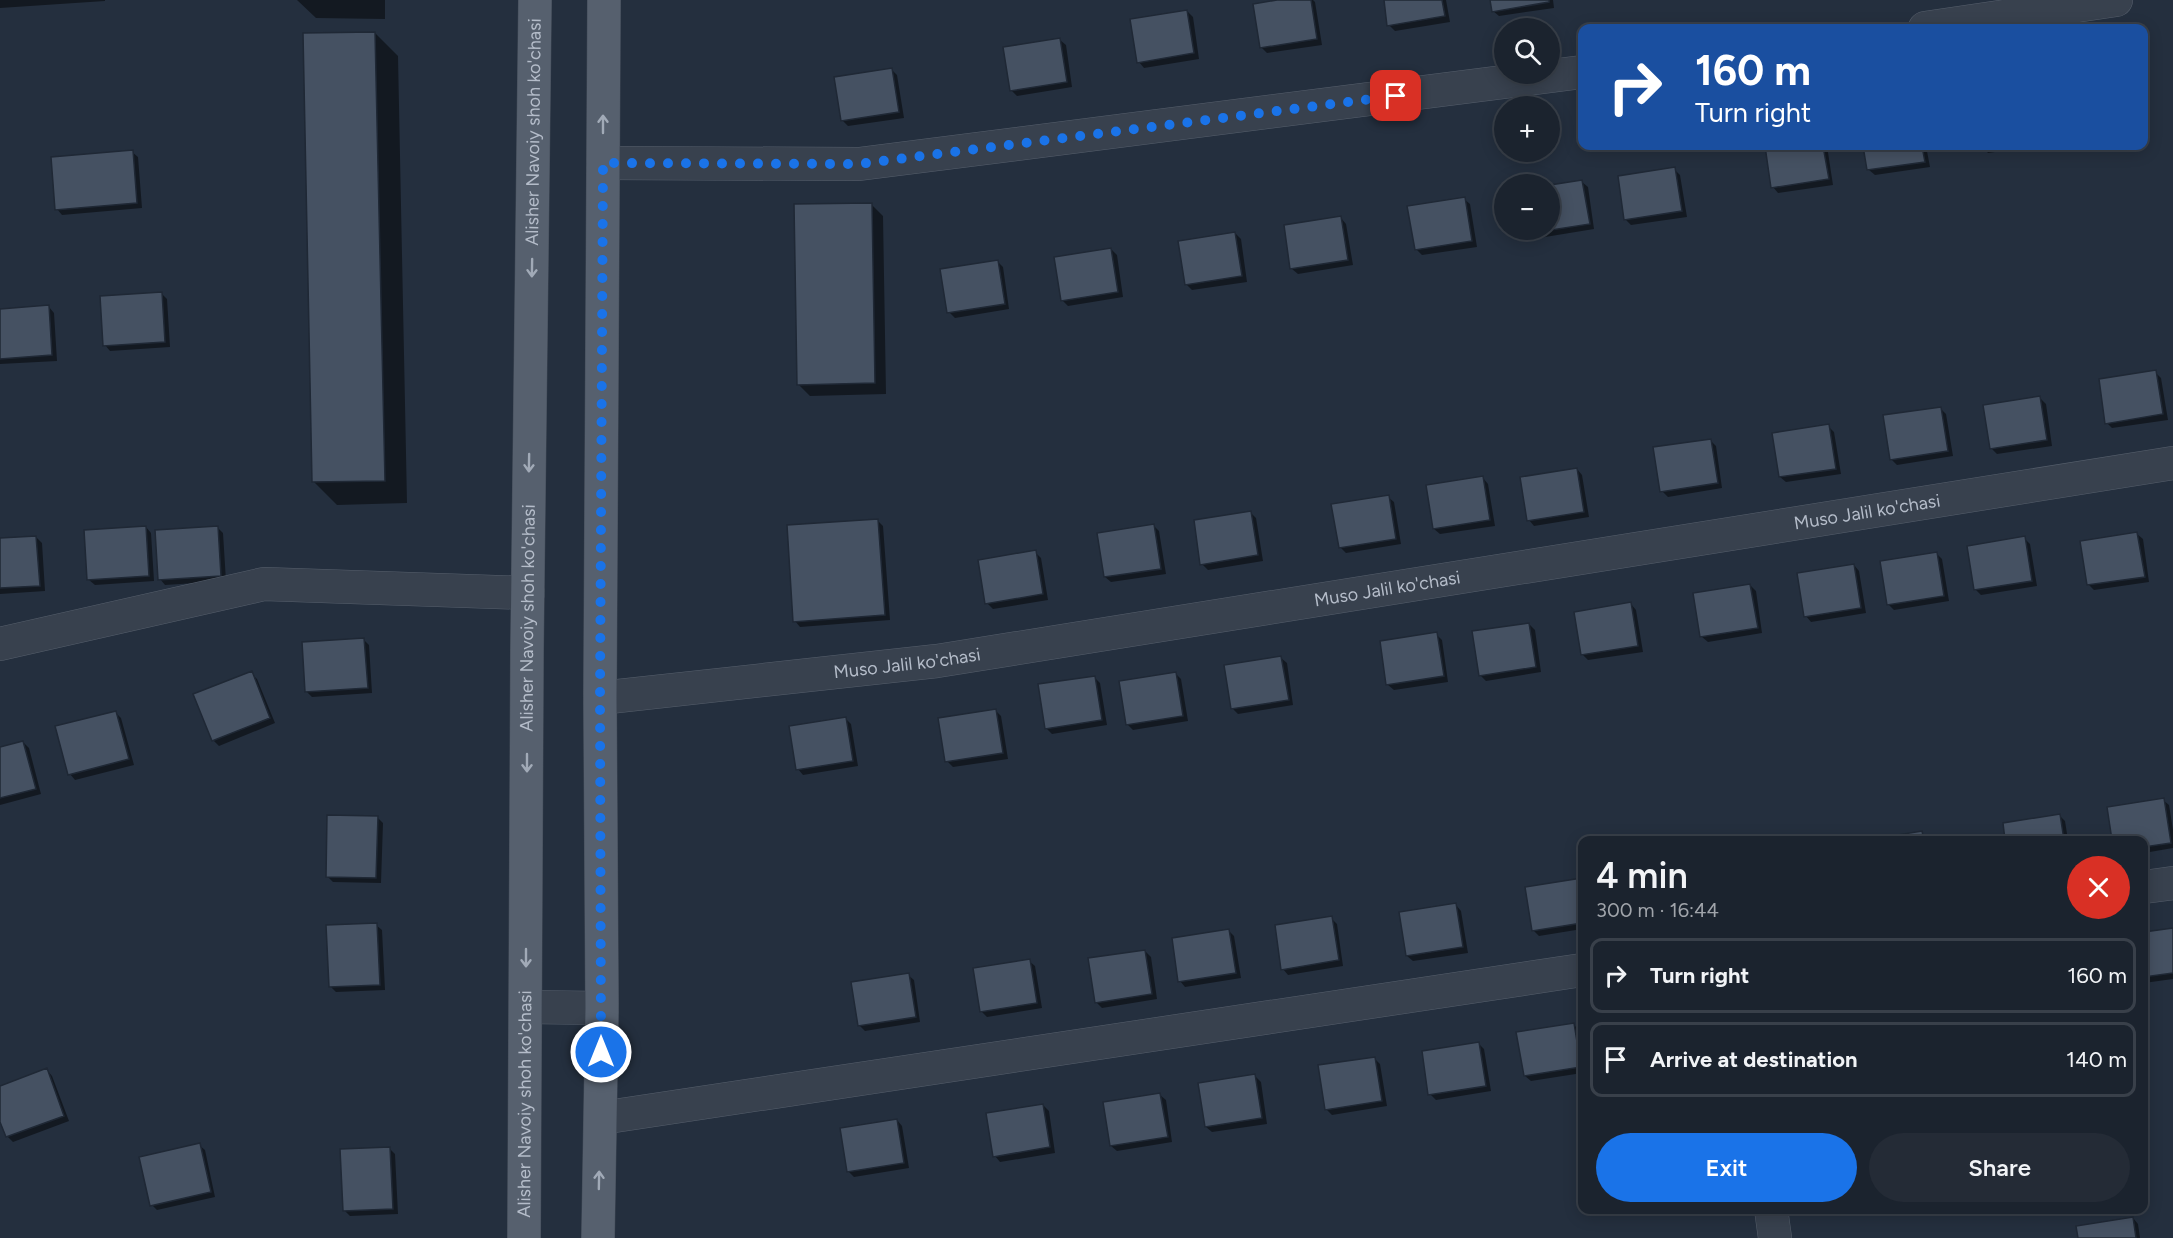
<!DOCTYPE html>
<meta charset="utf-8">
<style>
:root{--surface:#1b232e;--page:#242b36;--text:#f1f3f6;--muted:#a0a4aa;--line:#39404a;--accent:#1a73e8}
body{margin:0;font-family:Figtree,sans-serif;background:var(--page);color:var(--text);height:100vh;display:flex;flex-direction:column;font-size:22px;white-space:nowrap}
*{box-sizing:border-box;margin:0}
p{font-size:20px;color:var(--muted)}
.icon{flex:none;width:33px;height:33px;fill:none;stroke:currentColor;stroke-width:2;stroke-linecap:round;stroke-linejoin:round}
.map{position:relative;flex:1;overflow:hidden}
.details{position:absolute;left:1578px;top:836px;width:570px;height:378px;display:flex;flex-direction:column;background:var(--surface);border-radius:12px;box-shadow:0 3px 15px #0003,0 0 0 2px var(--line)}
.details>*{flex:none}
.banner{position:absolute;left:1578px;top:24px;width:570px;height:126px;border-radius:12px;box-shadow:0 3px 15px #0003,0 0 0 2px var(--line);background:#1a4fa0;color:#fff;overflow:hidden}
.controls{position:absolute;left:1494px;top:18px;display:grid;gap:12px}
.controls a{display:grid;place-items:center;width:66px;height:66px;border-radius:50%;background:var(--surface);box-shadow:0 3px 15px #0003,0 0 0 2px var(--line);font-size:30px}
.pin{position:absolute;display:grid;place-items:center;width:51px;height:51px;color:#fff;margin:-26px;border-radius:12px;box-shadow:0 3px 9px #0006}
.me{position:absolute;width:66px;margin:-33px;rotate:0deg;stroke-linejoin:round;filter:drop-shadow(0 0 4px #0008)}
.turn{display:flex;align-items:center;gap:21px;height:126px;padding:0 18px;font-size:27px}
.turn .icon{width:78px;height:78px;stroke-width:2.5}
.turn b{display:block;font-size:42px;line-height:51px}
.round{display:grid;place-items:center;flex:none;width:63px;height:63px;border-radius:32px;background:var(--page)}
.summary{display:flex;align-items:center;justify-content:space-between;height:102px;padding:0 18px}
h1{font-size:36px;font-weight:600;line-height:45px}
.primary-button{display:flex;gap:12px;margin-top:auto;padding:12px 18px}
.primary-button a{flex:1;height:69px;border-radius:36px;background:var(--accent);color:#fff;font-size:24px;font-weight:600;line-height:69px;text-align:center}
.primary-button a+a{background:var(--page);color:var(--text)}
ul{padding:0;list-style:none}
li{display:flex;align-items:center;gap:18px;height:75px;margin:0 12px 9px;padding:0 6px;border:3px solid var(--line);border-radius:12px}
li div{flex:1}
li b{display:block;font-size:22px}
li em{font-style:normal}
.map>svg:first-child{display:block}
.shadow{fill:#0007}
.building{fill:#455162;stroke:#1f2835;stroke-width:1.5}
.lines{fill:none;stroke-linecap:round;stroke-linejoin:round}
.minor-casing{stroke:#565f6c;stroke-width:34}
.major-casing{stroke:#414a57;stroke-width:34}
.minor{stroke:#38414e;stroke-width:33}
.major{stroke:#56606e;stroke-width:33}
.oneway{stroke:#a1aab7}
.route{stroke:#1a73e8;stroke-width:10;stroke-dasharray:0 18}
.labels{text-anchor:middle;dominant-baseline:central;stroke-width:4.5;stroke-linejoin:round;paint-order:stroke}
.street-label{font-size:18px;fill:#b4bcc9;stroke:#1d2633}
</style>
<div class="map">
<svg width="2173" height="1238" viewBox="0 0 2173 1238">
<rect width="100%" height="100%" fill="#242f3e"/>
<path class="shadow" d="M0 0H105V1L0 8Z
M297 0H385V19L316 18Z
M1287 0H1313L1315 2 1322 45 1267 53 1261 47Z
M1385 0H1446L1450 22 1395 31 1389 25Z
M1492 0H1553L1554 8 1499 16 1493 11Z
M1187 11 1193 17 1199 59 1144 68 1139 62Z
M375 33 398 56 407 503 337 505 314 482Z
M1060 40 1066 45 1072 87 1017 96 1011 90Z
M891 69 897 75 904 118 848 126 843 121Z
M1766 146H1827L1833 185 1778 193 1773 187Z
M1865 146H1926L1930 167 1875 175 1869 170Z
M1982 146H2036L1988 153Z
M132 152 138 157 142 208 62 215 57 209Z
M1674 169 1680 175 1687 217 1631 225 1626 220Z
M1582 182 1588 187 1594 229 1539 238 1533 230H1550V187Z
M1464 199 1470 204 1477 247 1422 255 1416 249Z
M871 204 883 216 886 394 810 396 798 384Z
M1341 218 1346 224 1353 265 1298 274 1292 269Z
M1235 233 1241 239 1247 282 1192 290 1186 284Z
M1111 249 1117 255 1123 297 1068 306 1062 300Z
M997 261 1003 267 1009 309 955 318 949 312Z
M161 293 167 299 170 347 110 351 105 345Z
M49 307 54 313 57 361 0 364V310Z
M2155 372 2161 378 2168 420 2112 428 2107 423Z
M2040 398 2046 404 2052 446 1997 454 1992 449 1985 406Z
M1940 408 1946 414 1953 456 1897 465 1891 459Z
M1828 426 1834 432 1841 474 1786 482 1780 477Z
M1710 440 1716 446 1722 488 1668 497 1662 491Z
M1577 469 1582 475 1589 517 1534 526 1529 520Z
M1483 478 1488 484 1495 526 1440 534 1434 529Z
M1388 497 1394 502 1401 544 1346 553 1340 547Z
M1250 512 1256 518 1263 561 1208 570 1202 564Z
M877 520 883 526 890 620 800 627 795 621Z
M1154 526 1159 531 1166 574 1111 582 1105 577Z
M146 527 151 533 154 581 95 585 89 580Z
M217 527 223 533 226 581 165 585 160 579Z
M2137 534 2143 539 2149 582 2094 590 2089 585Z
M36 537 42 543 45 591 0 594V540Z
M2024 538 2030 544 2037 586 1981 595 1975 589Z
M1035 552 1041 558 1048 600 993 609 987 603Z
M1937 554 1942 559 1949 601 1894 610 1888 604Z
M1854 565 1859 571 1866 613 1811 622 1806 616Z
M1750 585 1756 591 1762 633 1708 642 1702 637Z
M1631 604 1636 610 1643 652 1588 660 1583 655 1576 613Z
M1529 624 1535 630 1541 672 1486 681 1480 675Z
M1436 634 1442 640 1448 682 1394 690 1388 685Z
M364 640 369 645 372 693 312 697 306 691Z
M1281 658 1287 663 1293 705 1238 714 1233 709Z
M251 673 257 679 275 723 219 746 213 740Z
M1175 673 1181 679 1188 721 1133 730 1127 724Z
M1094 677 1100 683 1107 725 1052 734 1046 728Z
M995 710 1001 716 1008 759 953 767 947 761Z
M115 712 121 718 134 765 75 780 70 774Z
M846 719 851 724 858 766 803 775 798 769Z
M23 742 29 748 41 794 0 805V748Z
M2163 800 2169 805 2173 830V848L2144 853V840H2114Z
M2059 815 2065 821 2068 840H2007Z
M377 817 383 823 381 883 333 882 327 876Z
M1582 879V929L1539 936 1533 930Z
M1456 905 1461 911 1468 953 1413 961 1407 956Z
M1331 918 1337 924 1343 966 1288 975 1283 969Z
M376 925 382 930 385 990 336 992 331 987Z
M2173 929V979L2144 983V934Z
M1228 930 1234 936 1241 978 1185 987 1180 981Z
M1145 951 1151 957 1157 999 1102 1008 1096 1002Z
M1029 961 1035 966 1042 1008 987 1017 981 1011Z
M908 975 914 980 920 1022 865 1031 859 1025Z
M1574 1025 1579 1030 1582 1052V1073L1531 1081 1525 1076Z
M1479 1044 1484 1049 1491 1091 1436 1100 1430 1094Z
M1374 1058 1380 1064 1387 1106 1332 1115 1326 1109Z
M47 1070 52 1076 69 1121 13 1142 7 1136 0 1118V1088Z
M1255 1076 1261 1082 1267 1124 1212 1132 1206 1127Z
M1160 1095 1166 1100 1172 1142 1117 1151 1111 1146Z
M1043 1105 1049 1111 1055 1153 1000 1162 995 1156Z
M897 1120 902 1126 909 1168 854 1177 848 1171Z
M199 1145 205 1150 215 1197 157 1210 152 1205Z
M390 1149 395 1154 398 1214 350 1216 344 1210Z
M2133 1218 2138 1224 2140 1238H2079Z"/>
<path class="building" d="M1277 0H1311L1317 39 1260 48 1253 4Z
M1384 0H1442L1445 16 1387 26Z
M1490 0H1549V2L1492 12Z
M1187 10 1194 53 1137 63 1130 19Z
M375 32 385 481 312 482 303 33Z
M1060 38 1067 82 1010 91 1003 47Z
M892 68 899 112 841 121 834 77Z
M1765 146H1823L1829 179 1771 188Z
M1863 146H1922L1925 162 1867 170Z
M133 150 137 203 55 210 51 157Z
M1675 167 1682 211 1624 220 1618 176Z
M1582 180 1590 224 1532 233 1531 230H1550V185Z
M1465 197 1472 241 1415 250 1407 206Z
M872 203 875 383 797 385 794 204Z
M1341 216 1348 260 1290 269 1284 225Z
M1235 232 1242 276 1185 285 1178 241Z
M1111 248 1118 292 1061 301 1054 257Z
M998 260 1005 304 947 313 940 269Z
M162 292 165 342 103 346 100 296Z
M49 305 52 355 0 359V309Z
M2156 370 2163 414 2105 424 2099 379Z
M2040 396 2047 440 1990 449 1983 405Z
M1941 407 1948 451 1890 460 1883 415Z
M1829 424 1836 469 1779 477 1772 433Z
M1711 439 1718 483 1660 492 1653 447Z
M1577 468 1584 512 1527 521 1520 477Z
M1483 476 1490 520 1433 529 1426 485Z
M1389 495 1396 539 1339 548 1331 504Z
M1251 511 1258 555 1200 565 1194 520Z
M878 519 885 615 793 622 787 525Z
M1154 524 1161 569 1104 577 1097 533Z
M146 526 149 576 87 580 84 530Z
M218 526 221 576 158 580 155 530Z
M2137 532 2145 577 2087 585 2080 541Z
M36 536 40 586 0 588V538Z
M2025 536 2032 581 1974 590 1967 546Z
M1036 550 1043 594 985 604 978 560Z
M1937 552 1944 596 1887 605 1880 561Z
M1854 564 1861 608 1804 617 1797 573Z
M1750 584 1758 628 1700 637 1693 593Z
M1631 602 1638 646 1581 655 1574 612Z
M1529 623 1536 667 1479 676 1472 631Z
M1437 632 1444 676 1386 685 1380 641Z
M364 638 368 688 305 692 302 642Z
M1281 656 1289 700 1231 709 1224 665Z
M252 671 270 718 212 741 193 694Z
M1176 672 1183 716 1126 725 1119 681Z
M1095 676 1102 720 1045 729 1038 684Z
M996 709 1003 753 945 762 938 718Z
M116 711 129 759 68 775 55 726Z
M846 717 853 761 796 770 789 726Z
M23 741 36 789 0 798V747Z
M2164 798 2171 843 2144 847V840H2112L2107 807Z
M2060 814 2064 840H2005L2003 823Z
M327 815 378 816 376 878 326 877Z
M1922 831 1924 840H1867Z
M1582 878V923L1532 931 1525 887Z
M1456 903 1463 947 1406 956 1399 912Z
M1332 916 1339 960 1281 970 1275 925Z
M377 923 380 985 329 987 326 925Z
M2173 928V973L2144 977V932Z
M1229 929 1236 973 1178 982 1172 938Z
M1145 950 1152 994 1095 1003 1088 958Z
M1030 959 1037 1003 980 1012 973 968Z
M909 973 916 1017 858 1026 851 982Z
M1574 1023 1581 1067 1524 1076 1516 1032Z
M1479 1042 1486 1086 1428 1095 1422 1051Z
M1375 1057 1382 1101 1325 1110 1318 1065Z
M47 1068 64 1116 6 1137 0 1122V1086Z
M1255 1074 1262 1118 1205 1127 1198 1083Z
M1160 1093 1168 1137 1110 1146 1103 1102Z
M1043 1104 1050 1147 993 1157 986 1113Z
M897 1119 904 1163 847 1172 840 1128Z
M200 1143 211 1192 150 1206 139 1157Z
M390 1147 393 1209 343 1211 340 1149Z
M2133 1217 2136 1238H2078L2076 1226Z"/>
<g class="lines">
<g class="minor-casing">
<g id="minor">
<path d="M1925 28 2116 0"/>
<path d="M603 163 859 164 1582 72"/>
<path d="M0 644 264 584 528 593"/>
<path id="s1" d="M600 698 937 661 2173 463"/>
<path d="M2144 887 2173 883"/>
<path d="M526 1007 602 1008"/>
<path d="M601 1118 1582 970"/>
<path d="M1771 1209 1775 1238"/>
</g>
</g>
<g class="major-casing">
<g id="major">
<path id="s2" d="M524 1238 527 650 535 0"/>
<path d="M598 1238 602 1008 600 698 604 0"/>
</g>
</g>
<use href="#minor" class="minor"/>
<use href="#major" class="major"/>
</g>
<defs><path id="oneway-shaft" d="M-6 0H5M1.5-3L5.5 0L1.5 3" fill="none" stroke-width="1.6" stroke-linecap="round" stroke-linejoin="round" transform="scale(1.5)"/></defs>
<g class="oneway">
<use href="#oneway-shaft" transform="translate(603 124) rotate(-90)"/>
<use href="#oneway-shaft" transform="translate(532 268) rotate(91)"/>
<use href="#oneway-shaft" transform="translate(529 463) rotate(91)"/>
<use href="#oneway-shaft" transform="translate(527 763) rotate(90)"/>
<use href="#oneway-shaft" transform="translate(526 958) rotate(90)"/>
<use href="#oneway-shaft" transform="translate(599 1180) rotate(-89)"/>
</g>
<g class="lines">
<path class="route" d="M601 1052 600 698 603 163 859 164 1396 96"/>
</g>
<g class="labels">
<g class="street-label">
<text stroke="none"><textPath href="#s2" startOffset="1106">Alisher Navoiy shoh ko'chasi</textPath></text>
<text stroke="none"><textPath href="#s1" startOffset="1281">Muso Jalil ko'chasi</textPath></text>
<text stroke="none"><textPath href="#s1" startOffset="795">Muso Jalil ko'chasi</textPath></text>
<text stroke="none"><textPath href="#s2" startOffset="620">Alisher Navoiy shoh ko'chasi</textPath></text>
<text stroke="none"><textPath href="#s1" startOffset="309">Muso Jalil ko'chasi</textPath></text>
<text stroke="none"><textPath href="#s2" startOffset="134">Alisher Navoiy shoh ko'chasi</textPath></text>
</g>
</g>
</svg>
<div class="controls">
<a><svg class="icon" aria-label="search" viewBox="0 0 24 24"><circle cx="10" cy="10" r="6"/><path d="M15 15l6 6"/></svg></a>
<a>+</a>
<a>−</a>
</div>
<div class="pin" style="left:1396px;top:96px;background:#d93025"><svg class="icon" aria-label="arrive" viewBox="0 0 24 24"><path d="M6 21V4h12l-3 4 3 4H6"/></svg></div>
<svg class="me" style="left:601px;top:1052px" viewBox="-20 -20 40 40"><circle r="17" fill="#1a73e8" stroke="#fff" stroke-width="3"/><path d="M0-11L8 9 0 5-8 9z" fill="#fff"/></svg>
<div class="banner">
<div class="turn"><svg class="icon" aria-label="right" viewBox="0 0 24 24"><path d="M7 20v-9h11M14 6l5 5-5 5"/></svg><div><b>160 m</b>Turn right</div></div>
</div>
<section class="details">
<div class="summary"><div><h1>4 min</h1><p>300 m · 16:44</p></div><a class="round" style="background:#d93025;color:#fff"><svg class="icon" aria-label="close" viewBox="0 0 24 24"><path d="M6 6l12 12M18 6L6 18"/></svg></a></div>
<ul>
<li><svg class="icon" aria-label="right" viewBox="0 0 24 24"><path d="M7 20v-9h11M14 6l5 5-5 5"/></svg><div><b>Turn right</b></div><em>160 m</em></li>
<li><svg class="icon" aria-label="arrive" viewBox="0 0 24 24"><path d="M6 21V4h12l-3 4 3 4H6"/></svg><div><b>Arrive at destination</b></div><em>140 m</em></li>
</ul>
<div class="primary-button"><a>Exit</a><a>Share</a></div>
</section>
</div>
